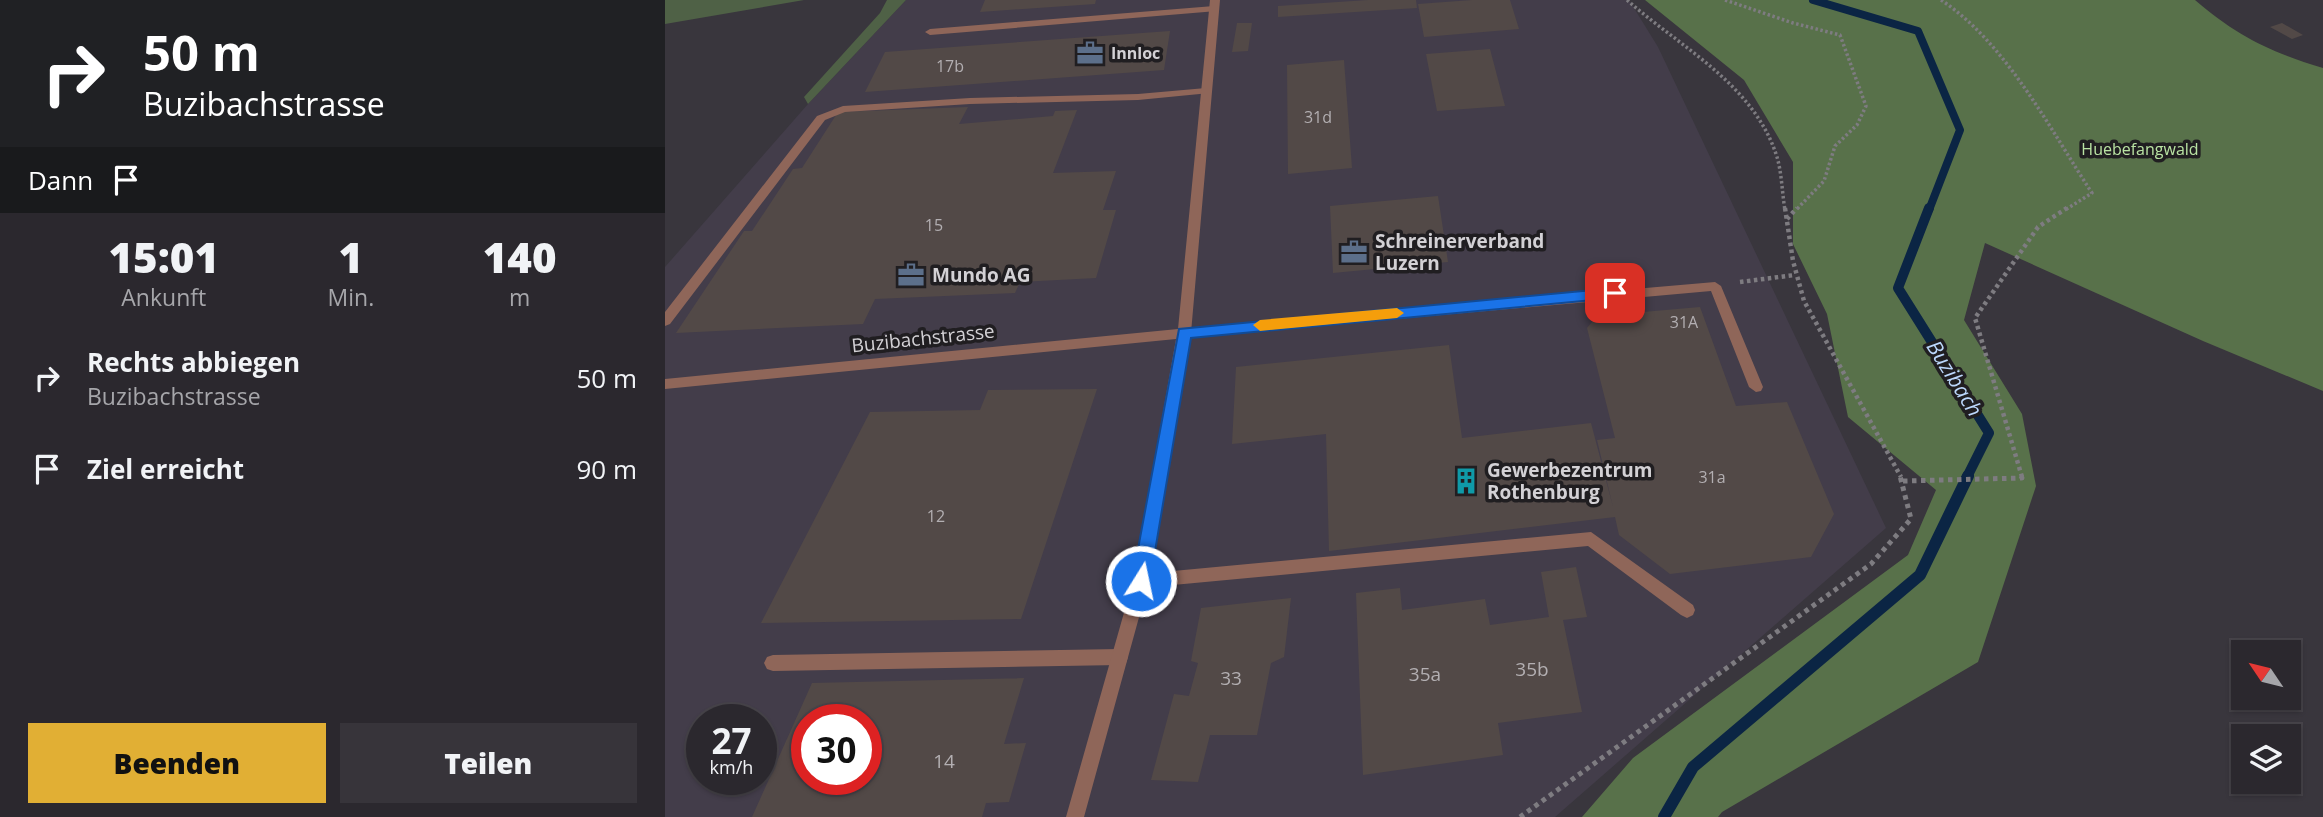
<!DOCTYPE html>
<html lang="de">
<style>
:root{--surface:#2b282e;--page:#37343a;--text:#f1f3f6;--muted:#a6a6aa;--line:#47444a;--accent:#e1af34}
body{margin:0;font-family:"Open Sans",sans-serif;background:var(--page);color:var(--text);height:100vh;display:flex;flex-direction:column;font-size:26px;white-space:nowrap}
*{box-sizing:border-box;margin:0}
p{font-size:23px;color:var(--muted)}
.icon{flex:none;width:38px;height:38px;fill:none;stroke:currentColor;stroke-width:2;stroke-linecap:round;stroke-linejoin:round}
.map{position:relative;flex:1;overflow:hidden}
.drawer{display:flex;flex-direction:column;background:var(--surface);width:665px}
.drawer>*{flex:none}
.guide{background:#202124;color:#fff;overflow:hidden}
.needle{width:46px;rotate:305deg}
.controls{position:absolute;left:1566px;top:640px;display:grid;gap:14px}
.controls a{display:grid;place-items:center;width:70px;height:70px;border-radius:0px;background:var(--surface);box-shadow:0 2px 5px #0004,0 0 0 2px var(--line);font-size:35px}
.speed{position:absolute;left:21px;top:704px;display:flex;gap:14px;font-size:35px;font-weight:700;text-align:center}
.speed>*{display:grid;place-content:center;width:91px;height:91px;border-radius:50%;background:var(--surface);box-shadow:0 2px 5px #0004,0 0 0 2px var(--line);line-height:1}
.speed small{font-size:18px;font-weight:400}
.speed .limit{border:10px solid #d22;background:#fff;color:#111}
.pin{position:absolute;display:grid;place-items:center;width:60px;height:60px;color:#fff;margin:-30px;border-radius:14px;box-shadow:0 4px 10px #0006}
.me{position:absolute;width:77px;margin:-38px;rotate:10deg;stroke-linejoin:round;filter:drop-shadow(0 0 5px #0008)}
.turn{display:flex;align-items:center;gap:24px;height:147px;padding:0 28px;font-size:32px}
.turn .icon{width:91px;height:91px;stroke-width:2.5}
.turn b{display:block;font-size:49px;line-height:60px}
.then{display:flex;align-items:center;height:66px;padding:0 28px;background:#0003;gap:14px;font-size:26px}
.eta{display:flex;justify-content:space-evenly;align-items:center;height:119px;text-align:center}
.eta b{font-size:42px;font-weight:800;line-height:49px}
.primary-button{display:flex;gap:14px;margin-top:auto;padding:14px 28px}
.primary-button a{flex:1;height:80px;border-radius:0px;background:var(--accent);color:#111;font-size:28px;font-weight:800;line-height:80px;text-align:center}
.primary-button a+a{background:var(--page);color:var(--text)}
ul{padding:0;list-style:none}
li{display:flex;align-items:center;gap:21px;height:91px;padding:0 28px}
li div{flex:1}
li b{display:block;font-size:26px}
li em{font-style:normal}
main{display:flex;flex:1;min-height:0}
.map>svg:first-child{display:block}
.built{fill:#433d4a;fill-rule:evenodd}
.green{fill:#4f6146}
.forest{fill:#58714a}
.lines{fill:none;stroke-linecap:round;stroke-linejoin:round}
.stream-far2{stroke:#0b2544;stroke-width:8}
.stream-far1{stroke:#0b2544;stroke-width:10}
.stream{stroke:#0b2544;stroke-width:12}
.building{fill:#524947;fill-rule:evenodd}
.path-far2{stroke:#7e7c81;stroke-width:3.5;stroke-dasharray:2.5 2.5;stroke-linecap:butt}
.path-far1{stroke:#7e7c81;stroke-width:4.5;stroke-dasharray:3.5 3.5;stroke-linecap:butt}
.path{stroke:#7e7c81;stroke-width:5;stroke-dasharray:4.5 4.5;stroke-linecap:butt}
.service{fill:#8f6659;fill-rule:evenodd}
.minor{fill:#8f6659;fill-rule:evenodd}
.route{fill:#1a73e8;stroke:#114b97;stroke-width:2}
.slow{fill:#f59e0b}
.labels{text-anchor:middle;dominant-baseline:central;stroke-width:7;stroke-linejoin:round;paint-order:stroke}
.far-poi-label{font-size:16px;font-weight:bold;fill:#d3d1d5;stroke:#201e21;text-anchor:start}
.number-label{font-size:16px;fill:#b3afb2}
.far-park-label{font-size:16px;fill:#b9e3a3;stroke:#201e21}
.poi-label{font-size:19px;font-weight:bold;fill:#d3d1d5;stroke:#201e21;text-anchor:start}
.street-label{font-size:19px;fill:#d3d1d5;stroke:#201e21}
.near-number-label{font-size:19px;fill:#b3afb2}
.water-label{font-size:21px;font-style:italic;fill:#bbd7fb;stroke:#201e21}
</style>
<main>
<section class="drawer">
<div class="guide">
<div class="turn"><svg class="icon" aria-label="right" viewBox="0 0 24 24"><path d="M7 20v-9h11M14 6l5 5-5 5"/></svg><div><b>50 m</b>Buzibachstrasse</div></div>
<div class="then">Dann<svg class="icon" aria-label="arrive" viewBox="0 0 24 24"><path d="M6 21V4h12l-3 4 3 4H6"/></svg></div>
</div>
<div class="eta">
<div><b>15:01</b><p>Ankunft</p></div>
<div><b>1</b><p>Min.</p></div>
<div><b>140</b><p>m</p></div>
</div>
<ul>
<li><svg class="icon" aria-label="right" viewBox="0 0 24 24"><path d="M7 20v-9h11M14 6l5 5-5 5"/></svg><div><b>Rechts abbiegen</b><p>Buzibachstrasse</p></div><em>50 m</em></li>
<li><svg class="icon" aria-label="arrive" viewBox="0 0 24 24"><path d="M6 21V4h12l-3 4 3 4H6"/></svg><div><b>Ziel erreicht</b></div><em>90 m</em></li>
</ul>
<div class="primary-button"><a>Beenden</a><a>Teilen</a></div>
</section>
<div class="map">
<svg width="1658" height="817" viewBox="0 0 1658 817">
<rect width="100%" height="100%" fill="#39363d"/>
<path class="built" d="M241 0H964L993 47 1221 528 890 817H0V267L143 104ZM37 719H96V779H37ZM142 719H201V779H142Z"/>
<path class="green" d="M0 0H139L0 24Z
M222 0H241L143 104 139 97 215 13Z"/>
<path class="forest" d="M980 0H1530C1572 36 1605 52 1658 68V391L1538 341 1320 243 1299 320 1357 414 1371 486 1313 662 1057 812 1053 817H917L968 758 1243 555 1271 490 1183 417 1162 314 1128 244V162L1079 80Z"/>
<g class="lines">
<path class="stream-far2" d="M1148 0 1253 31 1295 130 1264 210"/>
<path class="stream-far1" d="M1264 208 1233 288 1324 433 1302 477"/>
<path class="stream" d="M999 817 1028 767 1255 575 1303 476"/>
</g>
<path class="building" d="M320 0H431L430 4 315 12Z
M703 0H751L752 8 613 17V6Z
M807 0H845L854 29 759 37 753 4Z
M572 23H587L583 51 567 52Z
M1617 23 1638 35 1627 39 1605 27Z
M505 31 499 70 200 92 220 52Z
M825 49 840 106 772 111 761 54Z
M679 60 687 168 623 174 622 65Z
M303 107 294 124 388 116 390 111 412 110 388 173 451 171 438 210H451L431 278 355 282 350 293 210 299 198 324 11 333 79 231H87L128 169 137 168 173 112Z
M773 196 783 262 668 273 665 206Z
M1035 307 1071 406 1122 402 1169 514 1146 557 1005 574 954 535 950 517 664 551 661 434 567 444 571 367 784 345 797 438 926 423 948 507 932 440 950 438 922 328 932 316Z
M432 389 356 619 96 623 205 412 315 410 323 390Z
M911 567 922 617 898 620 917 712 833 723 838 755 698 775 691 593 735 588 737 610 820 599 825 625 884 617 876 572Z
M626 598 619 657 606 663 592 735H545L533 782 486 780 509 694 524 696 533 663 526 661 536 608Z
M359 678 339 744 361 743 344 802 321 803 317 817H87L147 683ZM142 719H201V779H142Z"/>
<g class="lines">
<path class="path-far2" d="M962 0C1016 48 1089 84 1112 157 1117 174 1117 193 1120 210
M1060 0 1128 23 1175 35 1201 106 1192 125 1170 146 1159 181 1131 210
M1276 0C1341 43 1385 129 1427 193L1400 210"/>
<path class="path-far1" d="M1120 208 1128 261 1139 301 1236 477
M1122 219 1132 208
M1075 282 1130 275
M1357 477 1310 318 1373 227 1402 208"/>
<path class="path" d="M1238 481 1357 478 1356 476
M855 817 1206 564 1246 519 1235 476"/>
<path class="service" d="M549 6 554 9 552 11 265 35 260 32 265 29Z
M541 88 546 91 545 93 473 100 305 104 180 112 160 120 5 324 0 326V312L152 116 178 106 305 98 473 94Z
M1050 282 1056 286 1098 387 1096 391 1091 392 1084 387 1046 291 519 338 512 333 519 328Z
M926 532 1028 605 1030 610 1028 615 1022 618 1016 615 923 546 476 588 470 586 468 581 470 576 476 574Z
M455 649 461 651 463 657 461 663 455 665 108 671 102 669 99 663 102 657 108 655Z"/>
<path class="minor" d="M545 0H555L526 333 484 581 419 817H401L468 581 511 339 0 389V379L513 329Z"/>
</g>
<path class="route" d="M950 288 957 293 950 298 526 338 485 581 482 587 476 590 470 587 467 581 514 329Z"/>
<path class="slow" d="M732 308 739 313 732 318 595 331 588 325 595 320Z"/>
<defs>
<g id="office-bare" transform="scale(2.1)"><path d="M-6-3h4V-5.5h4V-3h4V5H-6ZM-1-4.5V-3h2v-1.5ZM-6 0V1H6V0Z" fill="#5c6f8a" stroke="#201e21" stroke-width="2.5" paint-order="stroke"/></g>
<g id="building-bare" transform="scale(2.1)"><path d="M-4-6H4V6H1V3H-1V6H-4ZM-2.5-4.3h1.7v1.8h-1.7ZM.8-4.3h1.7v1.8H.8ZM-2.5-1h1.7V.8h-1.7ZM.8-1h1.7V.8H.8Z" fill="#0f9aa8" stroke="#201e21" stroke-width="2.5" paint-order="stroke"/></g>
</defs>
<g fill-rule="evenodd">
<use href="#office-bare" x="425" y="53"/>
<use href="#office-bare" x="689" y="252"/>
<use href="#office-bare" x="246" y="275"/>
<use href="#building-bare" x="801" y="481"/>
</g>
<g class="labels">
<g class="far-poi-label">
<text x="446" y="53">Innloc</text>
</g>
<g class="number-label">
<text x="285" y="66">17b</text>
<text x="653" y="117">31d</text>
<text x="269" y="225">15</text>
<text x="1019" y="322">31A</text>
<text x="1047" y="477">31a</text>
<text x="271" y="516">12</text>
</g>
<g class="far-park-label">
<text x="1475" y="149">Huebefangwald</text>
</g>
<g class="poi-label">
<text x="710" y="241">Schreinerverband<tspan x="710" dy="22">Luzern</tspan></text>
<text x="267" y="275">Mundo AG</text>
<text x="822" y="470">Gewerbezentrum<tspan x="822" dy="22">Rothenburg</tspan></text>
</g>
<g class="street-label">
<text transform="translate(258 338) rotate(-6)">Buzibachstrasse</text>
</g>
<g class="near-number-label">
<text x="867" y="669">35b</text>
<text x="760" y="674">35a</text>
<text x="566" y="678">33</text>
<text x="279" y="761">14</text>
</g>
<g class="water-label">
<text transform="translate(1290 378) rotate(58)">Buzibach</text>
</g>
</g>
</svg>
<div class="controls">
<a><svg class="needle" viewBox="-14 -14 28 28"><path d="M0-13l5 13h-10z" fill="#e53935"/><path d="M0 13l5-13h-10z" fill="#a6a6aa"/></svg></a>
<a><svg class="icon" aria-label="layers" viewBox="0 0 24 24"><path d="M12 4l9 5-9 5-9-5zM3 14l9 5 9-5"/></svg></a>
</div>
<div class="speed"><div>27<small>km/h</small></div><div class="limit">30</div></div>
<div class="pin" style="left:950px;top:293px;background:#d93025"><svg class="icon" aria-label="arrive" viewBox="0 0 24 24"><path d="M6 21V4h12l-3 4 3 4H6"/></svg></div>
<svg class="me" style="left:476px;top:581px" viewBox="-20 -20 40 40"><circle r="17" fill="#1a73e8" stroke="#fff" stroke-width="3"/><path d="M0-11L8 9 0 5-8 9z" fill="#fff"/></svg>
</div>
</main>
